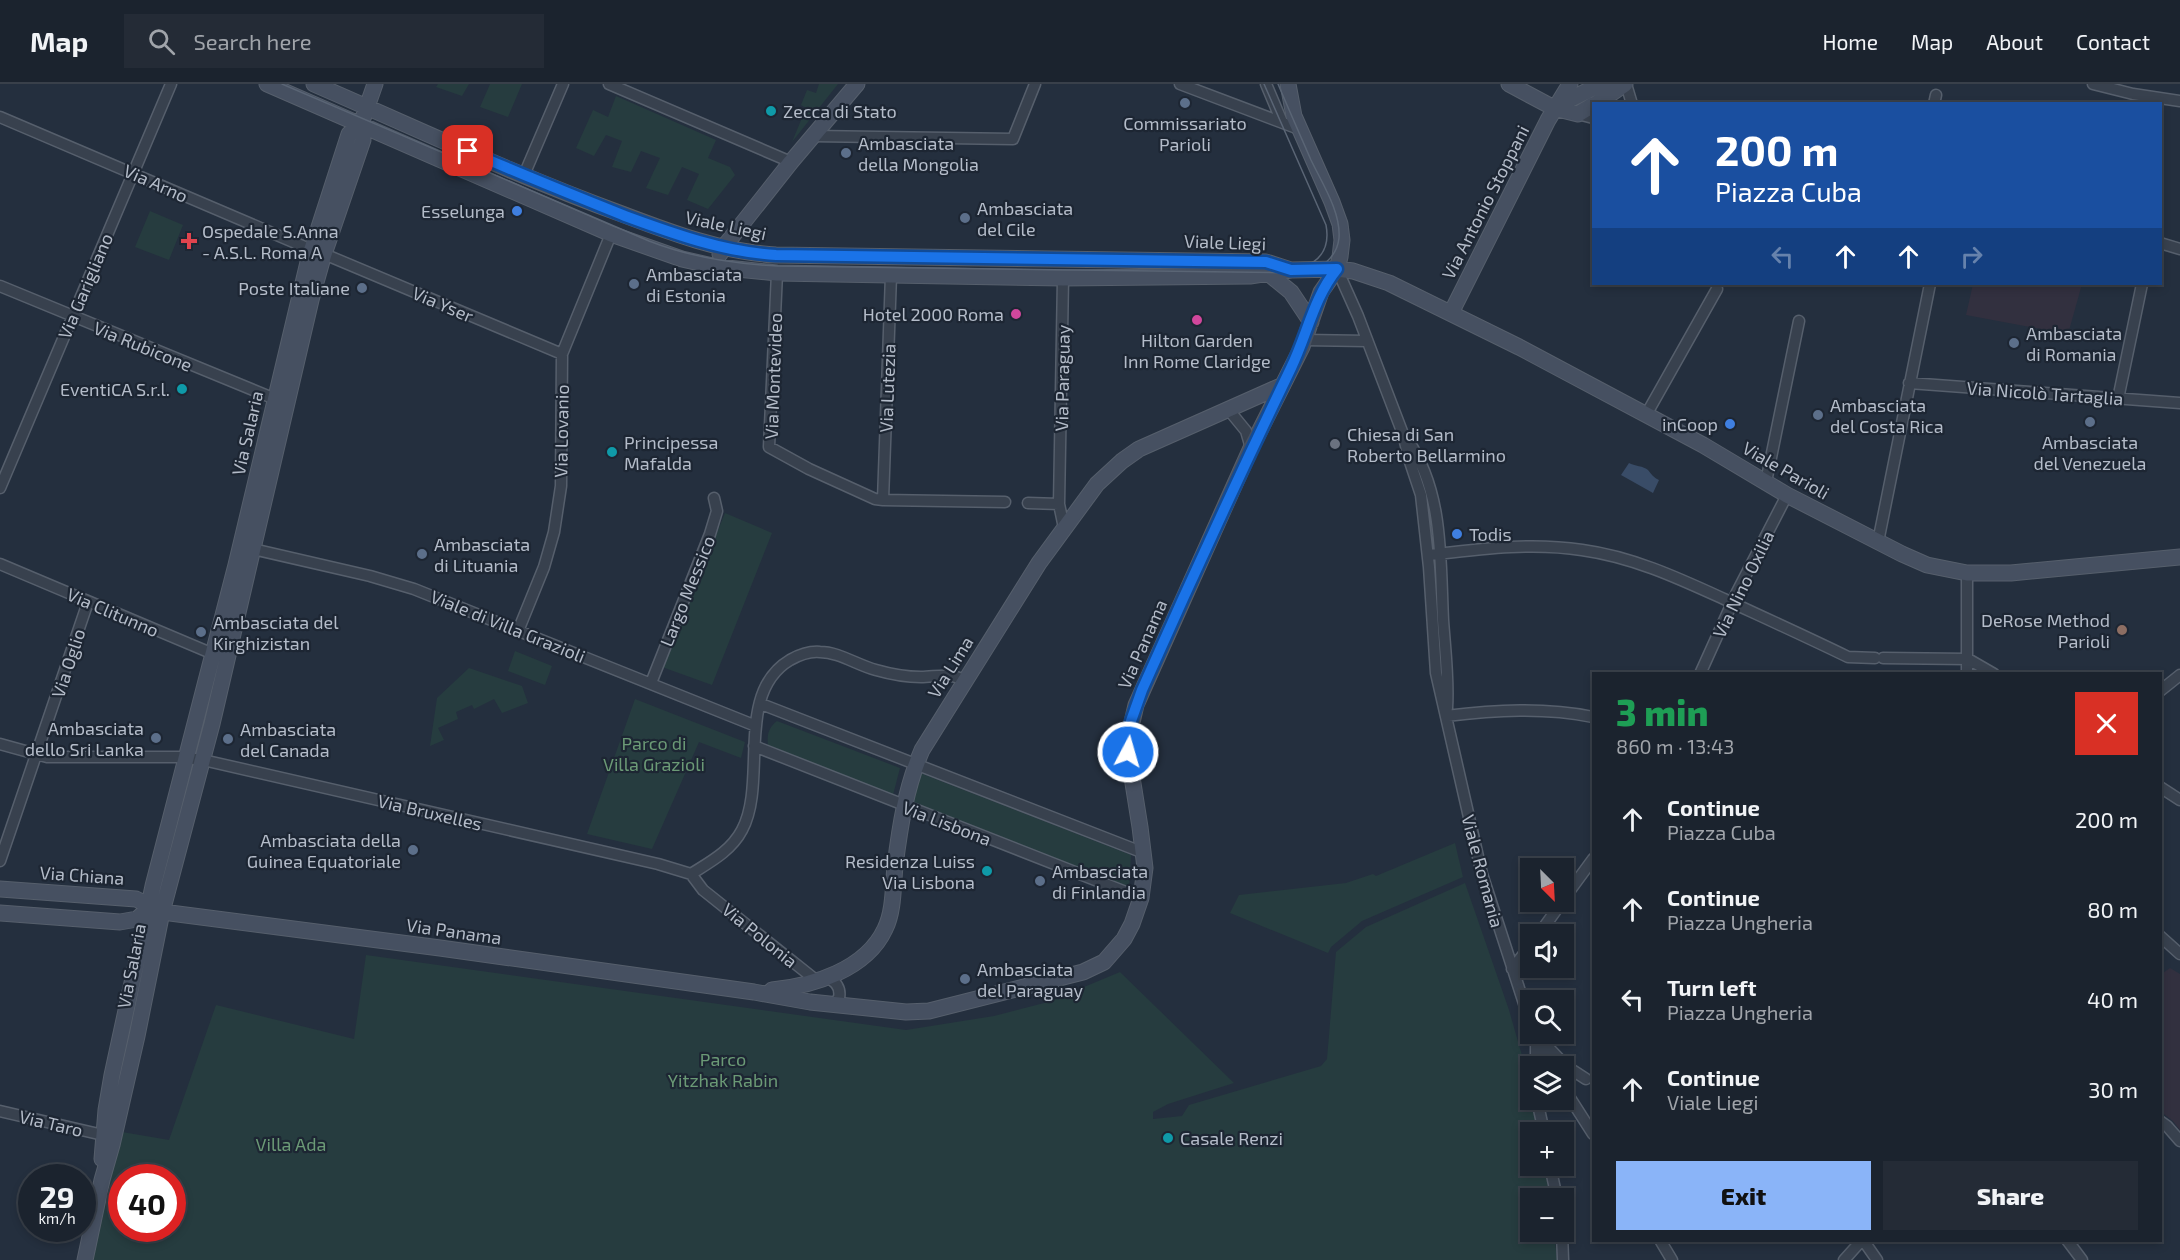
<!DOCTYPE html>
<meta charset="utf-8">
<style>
:root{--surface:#1b232e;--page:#242b36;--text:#f1f3f6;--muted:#a0a4aa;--line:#39404a;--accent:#8ab4f8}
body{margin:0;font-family:"Exo 2",sans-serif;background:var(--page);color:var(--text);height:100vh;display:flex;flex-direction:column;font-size:22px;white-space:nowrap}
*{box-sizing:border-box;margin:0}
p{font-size:20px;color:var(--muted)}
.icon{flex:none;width:33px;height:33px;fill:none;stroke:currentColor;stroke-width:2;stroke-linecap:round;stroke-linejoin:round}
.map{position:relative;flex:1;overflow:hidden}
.drawer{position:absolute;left:1592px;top:588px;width:570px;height:570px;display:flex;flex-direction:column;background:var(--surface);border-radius:0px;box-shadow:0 3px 9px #0003,0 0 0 2px var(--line)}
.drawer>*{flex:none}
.guide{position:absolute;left:1592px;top:18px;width:570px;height:183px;border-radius:0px;box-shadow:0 3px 9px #0003,0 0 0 2px var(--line);background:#1a4fa0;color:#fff;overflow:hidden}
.needle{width:39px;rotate:156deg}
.buttons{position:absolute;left:1520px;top:774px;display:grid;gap:12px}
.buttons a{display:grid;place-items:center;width:54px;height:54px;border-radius:0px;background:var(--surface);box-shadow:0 3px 9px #0003,0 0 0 2px var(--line);font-size:30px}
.speed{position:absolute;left:18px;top:1080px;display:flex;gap:12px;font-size:30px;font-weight:700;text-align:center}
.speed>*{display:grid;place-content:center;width:78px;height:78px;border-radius:50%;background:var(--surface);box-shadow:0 3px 9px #0003,0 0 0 2px var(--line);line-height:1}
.speed small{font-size:15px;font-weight:400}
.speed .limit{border:9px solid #d22;background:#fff;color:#111}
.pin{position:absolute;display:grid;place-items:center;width:51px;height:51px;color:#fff;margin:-26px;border-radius:12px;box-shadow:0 3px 9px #0006}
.me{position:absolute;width:66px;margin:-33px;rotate:6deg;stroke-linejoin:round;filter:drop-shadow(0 0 4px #0008)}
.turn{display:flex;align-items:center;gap:21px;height:126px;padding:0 24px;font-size:27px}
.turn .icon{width:78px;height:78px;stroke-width:2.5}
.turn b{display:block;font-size:42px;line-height:51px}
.lanes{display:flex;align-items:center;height:57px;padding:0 24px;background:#0003;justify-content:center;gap:30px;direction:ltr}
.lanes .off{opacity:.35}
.round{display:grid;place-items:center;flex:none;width:63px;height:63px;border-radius:0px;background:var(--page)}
.summary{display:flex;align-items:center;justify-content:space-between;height:102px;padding:0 24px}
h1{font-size:36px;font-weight:800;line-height:45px;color:#1e9e55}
.primary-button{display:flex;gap:12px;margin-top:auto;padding:12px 24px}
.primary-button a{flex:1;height:69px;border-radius:0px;background:var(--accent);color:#111;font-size:24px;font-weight:800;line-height:69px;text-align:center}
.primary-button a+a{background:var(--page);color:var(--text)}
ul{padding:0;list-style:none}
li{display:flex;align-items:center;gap:18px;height:90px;padding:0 24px}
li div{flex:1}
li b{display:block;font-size:22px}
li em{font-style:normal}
header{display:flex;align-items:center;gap:36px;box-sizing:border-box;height:84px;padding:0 30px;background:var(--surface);border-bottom:2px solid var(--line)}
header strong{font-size:28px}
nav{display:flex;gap:33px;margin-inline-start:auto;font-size:21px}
.search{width:420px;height:54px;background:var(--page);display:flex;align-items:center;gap:15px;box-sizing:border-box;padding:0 21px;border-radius:0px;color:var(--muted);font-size:22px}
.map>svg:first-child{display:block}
.medical{fill:#32303f}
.green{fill:#263c3f;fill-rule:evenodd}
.water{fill:#394c67}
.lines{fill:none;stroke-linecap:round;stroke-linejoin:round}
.street-casing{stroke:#565f6c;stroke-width:13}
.secondary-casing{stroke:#565f6c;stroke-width:17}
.street{stroke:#38414e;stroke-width:10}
.secondary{stroke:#465061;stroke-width:15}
.tram{stroke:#5a6575;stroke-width:1.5}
.route-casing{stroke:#114b97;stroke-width:15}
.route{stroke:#1a73e8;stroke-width:10}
.service-dot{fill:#5c6f8a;stroke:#1d2633;stroke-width:2}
.culture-dot{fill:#0f9aa8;stroke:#1d2633;stroke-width:2}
.shop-dot{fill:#3f7fe0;stroke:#1d2633;stroke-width:2}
.health-dot{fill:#e0444e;stroke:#1d2633;stroke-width:2}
.hotel-dot{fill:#d1479c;stroke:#1d2633;stroke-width:2}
.worship-dot{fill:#6b7280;stroke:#1d2633;stroke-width:2}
.education-dot{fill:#8d6e63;stroke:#1d2633;stroke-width:2}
.labels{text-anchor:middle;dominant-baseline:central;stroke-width:4.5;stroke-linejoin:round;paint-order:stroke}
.poi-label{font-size:18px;fill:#b4bcc9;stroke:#1d2633;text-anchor:start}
.street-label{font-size:18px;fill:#b4bcc9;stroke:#1d2633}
.park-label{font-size:18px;fill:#6b9a76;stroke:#1d2633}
</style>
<header>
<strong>Map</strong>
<div class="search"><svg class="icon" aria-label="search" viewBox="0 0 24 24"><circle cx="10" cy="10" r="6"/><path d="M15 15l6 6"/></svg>Search here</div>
<nav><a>Home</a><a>Map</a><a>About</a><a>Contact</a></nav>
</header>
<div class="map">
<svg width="2180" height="1176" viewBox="0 0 2180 1176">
<rect width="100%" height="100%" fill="#242f3e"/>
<path class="medical" d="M1973 200H2082L2068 250 1966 231Z
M2170 884 2180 890V1046L2173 1037 2160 1027V891Z"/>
<path class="green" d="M438 0H469L462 12 436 3Z
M490 0H522L508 33 480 23Z
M819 0H838L792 58 806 24 801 21 807 6 816 9Z
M616 12 716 56 708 74 730 83 735 91 708 125 687 116 699 90 682 83 668 111 646 104 660 74 641 67 631 88 612 83 622 57 606 51 594 72 576 64 593 26 608 33Z
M150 127 183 141 169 176 135 163Z
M725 429 772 449 712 601 662 583Z
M515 567 552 582 545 601 508 587Z
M469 584 522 602 528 619 502 629 494 615 474 625 472 621 456 628 458 635 438 644 444 656 430 662 437 614Z
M635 615 745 658 741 674 699 658 652 765 587 750Z
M777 637 900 684 893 711 768 661C767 651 768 644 777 637Z
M920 689 1131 771 1129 806 912 720Z
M1455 759 1463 793 1362 837 1331 863 1328 869 1230 829 1239 811 1346 799 1373 790 1376 792Z
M1465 799 1509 926 1523 975 1538 1048H1530V1082H1544L1550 1114H1530V1148H1554L1557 1176H91L122 1048 169 1056 216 921 354 955 366 871 906 946 994 932 1048 918 1120 888 1234 999 1168 1020 1153 1028V1035L1182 1032 1189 1021 1321 982 1327 975 1336 868 1366 843ZM122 1094H172V1144H122Z"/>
<path class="water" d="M1629 379C1634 382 1644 382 1648 386 1652 391 1653 393 1659 396L1653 409 1621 391Z"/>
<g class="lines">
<g class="street-casing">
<path id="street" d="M609 0 791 78
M1180 0 1299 45
M1266 0 1282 38
M1626 0 1632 20
M2093 0 2133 10 2180 17
M1934 20 1936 11
M1578 30 1593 34
M0 33 312 166
M813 52 1013 55 1035 0
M524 91 563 0
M2160 159 2180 165
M324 170 562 270
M1337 185 1358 232 1403 350 1410 378 1421 411 1429 483 1436 589 1482 790 1530 938
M777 189 769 363 809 385 875 415 883 416 1005 418
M1063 194 1059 420 1064 444
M0 202 280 317
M1304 256 1367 257
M1909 299 2180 319
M2118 315 2142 200
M1228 325 1246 347 1251 364
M1646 331 1717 205
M1407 355C1444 408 1440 475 1443 536 1445 565 1449 595 1447 624
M1766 398 1799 237
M0 404 171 0
M883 416 891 191
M1028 419 1059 420
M1878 458 1930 200
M253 465 370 492 414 505 756 642
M1428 471C1480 465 1531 458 1582 466 1633 473 1678 494 1724 515 1765 534 1807 553 1848 573L1875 574
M0 480 218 572
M518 547 544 483 554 448 561 402 562 270 611 150
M1883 574 1968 575 1994 590
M1700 590 1737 508 1787 411
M1967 590V489
M651 599 710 450 717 427 714 414
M2160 607 2180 591
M761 620 1144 769
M1446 632C1495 626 1545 623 1593 633
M0 660 47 673H178L203 676 658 780 691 790 703 806 817 897
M754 662 1141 814
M2160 703 2180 716
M0 777 88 518
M691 790C710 778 731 767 742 746 768 698 734 609 790 576 799 571 809 567 820 568 839 568 857 581 876 586 890 590 906 593 921 593 936 593 951 588 965 597
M1563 816 1593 775
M1539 850 1562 818
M2160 852 2180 870
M1512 885 1530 862
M827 894C836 897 841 904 839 914L834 920
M1534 950 1550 982
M1536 957 1546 961 1566 982 1586 995
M1536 982V961
M1563 1003 1593 1050
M1537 1016 1544 1048
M0 1027 103 1051
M2160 1037 2167 1042 2180 1057
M1550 1082 1557 1114
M1562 1148 1563 1176
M1660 1156 1672 1176
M1863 1156 1877 1176
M2067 1156 2082 1176
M1844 1176 1862 1156"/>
</g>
<g class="secondary-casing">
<path id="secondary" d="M267 0 611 150 682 175 717 183 777 189 1063 194 1250 192 1291 186 1337 185 1353 187 1389 199 1519 263 1703 361 1787 411 1902 470 1927 481 1967 489H2011L2180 473
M314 0C416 44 517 92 622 130 672 149 722 168 776 171L1266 178 1291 186
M1509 0 1554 24 1578 30 1593 21
M1596 20 1625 0
M1557 22 1593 4 1608 0
M720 170 723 164 791 78 857 0
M1269 190 1291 208 1311 238
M1451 229 1548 36 1570 0
M0 805 136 815 144 819 147 826
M147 826 440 864 754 908 810 918 906 928 929 927 1083 888 1104 878 1124 855 1132 840 1141 814 1145 784 1140 743 1128 668 1130 647 1136 621 1251 364 1302 263 1321 208 1337 185 1340 173 1342 156 1340 140 1332 118 1294 32 1288 0
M0 829 120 838 137 835 147 826
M772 906C812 902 866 886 885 845 894 827 893 802 895 782 900 742 906 703 922 666L1039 479 1097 400 1122 377 1139 365 1283 301
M102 1075 106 1026 112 991 153 802 236 481 309 174 349 50 361 40 375 0
M85 1176 102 1096 112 1061 137 952 162 828 212 640 311 216 324 170 363 56 361 40"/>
</g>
<use href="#street" class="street"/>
<use href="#secondary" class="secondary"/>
<path class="tram" d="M282 0 649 157C690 173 734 180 778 182L1302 189C1321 186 1337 173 1339 154 1341 128 1322 99 1311 76 1300 51 1289 26 1278 0
M1264 0 1326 141C1329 157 1326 170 1312 179"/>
</g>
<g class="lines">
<g class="route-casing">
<path id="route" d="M468 67C520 90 573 111 625 132 674 150 724 168 776 171L1266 178 1291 186 1337 185C1314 213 1307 251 1291 284 1240 390 1190 498 1142 606L1131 637 1128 668"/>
</g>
<use href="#route" class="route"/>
</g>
<g class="service-dot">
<circle cx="1185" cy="19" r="6"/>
<circle cx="846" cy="69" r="6"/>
<circle cx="965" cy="134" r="6"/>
<circle cx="634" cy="200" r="6"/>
<circle cx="362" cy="204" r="6"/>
<circle cx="2014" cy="259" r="6"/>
<circle cx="1818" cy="331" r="6"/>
<circle cx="2090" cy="338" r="6"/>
<circle cx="422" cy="470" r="6"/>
<circle cx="201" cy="548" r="6"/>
<circle cx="156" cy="654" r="6"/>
<circle cx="228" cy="655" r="6"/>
<circle cx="413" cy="766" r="6"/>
<circle cx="1040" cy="797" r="6"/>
<circle cx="965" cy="895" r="6"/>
</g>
<g class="culture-dot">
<circle cx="771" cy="27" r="6"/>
<circle cx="182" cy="305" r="6"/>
<circle cx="612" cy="368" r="6"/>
<circle cx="987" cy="787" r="6"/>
<circle cx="1168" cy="1054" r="6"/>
</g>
<g class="shop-dot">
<circle cx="517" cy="127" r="6"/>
<circle cx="1730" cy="340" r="6"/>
<circle cx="1457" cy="450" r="6"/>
</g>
<path class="health-dot" d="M186 148h6v6h6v6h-6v6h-6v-6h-6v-6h6z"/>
<g class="hotel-dot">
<circle cx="1016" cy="230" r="6"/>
<circle cx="1197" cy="236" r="6"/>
</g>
<circle class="worship-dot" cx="1335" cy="360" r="6"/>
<circle class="education-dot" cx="2122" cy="546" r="6"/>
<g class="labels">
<g class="poi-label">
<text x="783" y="27">Zecca di Stato</text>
<text x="1185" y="39" text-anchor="middle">Commissariato<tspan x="1185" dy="21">Parioli</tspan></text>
<text x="858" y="59">Ambasciata<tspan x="858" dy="21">della Mongolia</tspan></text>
<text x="977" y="124">Ambasciata<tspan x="977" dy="21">del Cile</tspan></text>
<text x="505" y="127" text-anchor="end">Esselunga</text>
<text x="202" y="147">Ospedale S.Anna<tspan x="202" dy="21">- A.S.L. Roma A</tspan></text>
<text x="646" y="190">Ambasciata<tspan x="646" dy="21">di Estonia</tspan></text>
<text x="350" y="204" text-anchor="end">Poste Italiane</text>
<text x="1004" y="230" text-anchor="end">Hotel 2000 Roma</text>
<text x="2026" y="249">Ambasciata<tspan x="2026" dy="21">di Romania</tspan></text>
<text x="1197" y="256" text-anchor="middle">Hilton Garden<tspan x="1197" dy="21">Inn Rome Claridge</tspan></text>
<text x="170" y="305" text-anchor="end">EventiCA S.r.l.</text>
<text x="1830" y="321">Ambasciata<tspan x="1830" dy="21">del Costa Rica</tspan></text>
<text x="1718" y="340" text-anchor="end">inCoop</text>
<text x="1347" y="350">Chiesa di San<tspan x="1347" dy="21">Roberto Bellarmino</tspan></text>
<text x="624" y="358">Principessa<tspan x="624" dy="21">Mafalda</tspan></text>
<text x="2090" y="358" text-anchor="middle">Ambasciata<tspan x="2090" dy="21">del Venezuela</tspan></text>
<text x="1469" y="450">Todis</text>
<text x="434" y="460">Ambasciata<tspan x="434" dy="21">di Lituania</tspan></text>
<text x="2110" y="536" text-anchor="end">DeRose Method<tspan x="2110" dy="21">Parioli</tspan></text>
<text x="213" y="538">Ambasciata del<tspan x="213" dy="21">Kirghizistan</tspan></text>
<text x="144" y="644" text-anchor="end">Ambasciata<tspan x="144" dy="21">dello Sri Lanka</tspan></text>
<text x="240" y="645">Ambasciata<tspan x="240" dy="21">del Canada</tspan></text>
<text x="401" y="756" text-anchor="end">Ambasciata della<tspan x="401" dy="21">Guinea Equatoriale</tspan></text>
<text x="975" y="777" text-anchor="end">Residenza Luiss<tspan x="975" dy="21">Via Lisbona</tspan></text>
<text x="1052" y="787">Ambasciata<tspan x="1052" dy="21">di Finlandia</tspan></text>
<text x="977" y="885">Ambasciata<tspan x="977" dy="21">del Paraguay</tspan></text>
<text x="1180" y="1054">Casale Renzi</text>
</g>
<g class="street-label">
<text transform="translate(156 99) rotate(24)">Via Arno</text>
<text transform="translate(1485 118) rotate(-63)">Via Antonio Stoppani</text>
<text transform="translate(726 141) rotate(12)">Viale Liegi</text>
<text transform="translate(1225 158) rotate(2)">Viale Liegi</text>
<text transform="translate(85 202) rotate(-67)">Via Garigliano</text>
<text transform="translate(443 220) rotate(23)">Via Yser</text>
<text transform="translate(143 262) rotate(22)">Via Rubicone</text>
<text transform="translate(773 292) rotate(-88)">Via Montevideo</text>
<text transform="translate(1062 294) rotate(-89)">Via Paraguay</text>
<text transform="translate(887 304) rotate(-88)">Via Lutezia</text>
<text transform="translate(2045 309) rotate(4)">Via Nicolò Tartaglia</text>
<text transform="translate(561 347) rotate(-89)">Via Lovanio</text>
<text transform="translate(247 349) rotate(-77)">Via Salaria</text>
<text transform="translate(1786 386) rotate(30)">Viale Parioli</text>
<text transform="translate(1743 500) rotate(-64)">Via Nino Oxilia</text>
<text transform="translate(687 507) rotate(-68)">Largo Messico</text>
<text transform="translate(113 528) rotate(23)">Via Clitunno</text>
<text transform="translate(508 542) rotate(22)">Viale di Villa Grazioli</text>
<text transform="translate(1142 560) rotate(-66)">Via Panama</text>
<text transform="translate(68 579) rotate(-72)">Via Oglio</text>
<text transform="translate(950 583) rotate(-58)">Via Lima</text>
<text transform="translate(430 728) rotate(13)">Via Bruxelles</text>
<text transform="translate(947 739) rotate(21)">Via Lisbona</text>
<text transform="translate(1483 787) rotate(75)">Viale Romania</text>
<text transform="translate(82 791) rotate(4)">Via Chiana</text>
<text transform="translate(454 847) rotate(8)">Via Panama</text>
<text transform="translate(760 851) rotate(39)">Via Polonia</text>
<text transform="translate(131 882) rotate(-79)">Via Salaria</text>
<text transform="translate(51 1039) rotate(13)">Via Taro</text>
</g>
<g class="park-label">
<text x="654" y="659">Parco di<tspan x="654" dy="21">Villa Grazioli</tspan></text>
<text x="723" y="975">Parco<tspan x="723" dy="21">Yitzhak Rabin</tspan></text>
<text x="291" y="1060">Villa Ada</text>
</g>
</g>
</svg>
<div class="buttons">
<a><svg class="needle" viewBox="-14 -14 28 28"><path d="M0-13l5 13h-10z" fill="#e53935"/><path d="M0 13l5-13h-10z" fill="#a0a4aa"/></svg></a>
<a><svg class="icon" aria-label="sound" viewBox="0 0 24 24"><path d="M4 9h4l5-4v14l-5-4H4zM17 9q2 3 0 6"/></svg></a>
<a><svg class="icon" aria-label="search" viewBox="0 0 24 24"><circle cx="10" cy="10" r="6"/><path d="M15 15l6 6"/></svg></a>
<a><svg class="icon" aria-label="layers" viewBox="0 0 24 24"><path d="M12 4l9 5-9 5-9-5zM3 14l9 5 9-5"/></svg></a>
<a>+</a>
<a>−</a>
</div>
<div class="speed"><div>29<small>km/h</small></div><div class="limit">40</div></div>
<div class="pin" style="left:468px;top:67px;background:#d93025"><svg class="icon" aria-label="arrive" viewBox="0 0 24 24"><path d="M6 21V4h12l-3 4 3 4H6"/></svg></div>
<svg class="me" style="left:1128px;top:668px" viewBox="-20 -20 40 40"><circle r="17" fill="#1a73e8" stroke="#fff" stroke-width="3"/><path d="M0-11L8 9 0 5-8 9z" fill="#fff"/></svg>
<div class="guide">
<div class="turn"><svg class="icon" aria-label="ahead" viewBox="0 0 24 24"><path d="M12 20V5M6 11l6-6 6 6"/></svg><div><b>200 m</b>Piazza Cuba</div></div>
<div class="lanes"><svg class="icon off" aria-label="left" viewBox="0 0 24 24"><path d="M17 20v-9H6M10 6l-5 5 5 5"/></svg><svg class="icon" aria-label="ahead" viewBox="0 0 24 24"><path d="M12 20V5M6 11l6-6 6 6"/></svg><svg class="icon" aria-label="ahead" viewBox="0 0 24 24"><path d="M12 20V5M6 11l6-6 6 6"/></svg><svg class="icon off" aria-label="right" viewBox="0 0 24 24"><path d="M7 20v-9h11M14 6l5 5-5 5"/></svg></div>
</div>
<section class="drawer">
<div class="summary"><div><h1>3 min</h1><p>860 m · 13:43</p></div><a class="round" style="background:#d93025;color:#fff"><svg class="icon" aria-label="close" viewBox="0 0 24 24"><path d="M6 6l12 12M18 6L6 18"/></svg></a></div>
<ul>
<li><svg class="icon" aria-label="ahead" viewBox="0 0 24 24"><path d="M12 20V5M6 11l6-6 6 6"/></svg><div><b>Continue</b><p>Piazza Cuba</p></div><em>200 m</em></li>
<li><svg class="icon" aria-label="ahead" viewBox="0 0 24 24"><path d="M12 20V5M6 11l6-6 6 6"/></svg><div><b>Continue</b><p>Piazza Ungheria</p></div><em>80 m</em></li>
<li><svg class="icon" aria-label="left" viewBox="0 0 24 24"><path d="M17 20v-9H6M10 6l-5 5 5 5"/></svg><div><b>Turn left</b><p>Piazza Ungheria</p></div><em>40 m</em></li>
<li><svg class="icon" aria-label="ahead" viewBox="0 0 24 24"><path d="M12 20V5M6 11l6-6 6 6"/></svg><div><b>Continue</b><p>Viale Liegi</p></div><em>30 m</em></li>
</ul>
<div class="primary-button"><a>Exit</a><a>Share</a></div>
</section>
</div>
